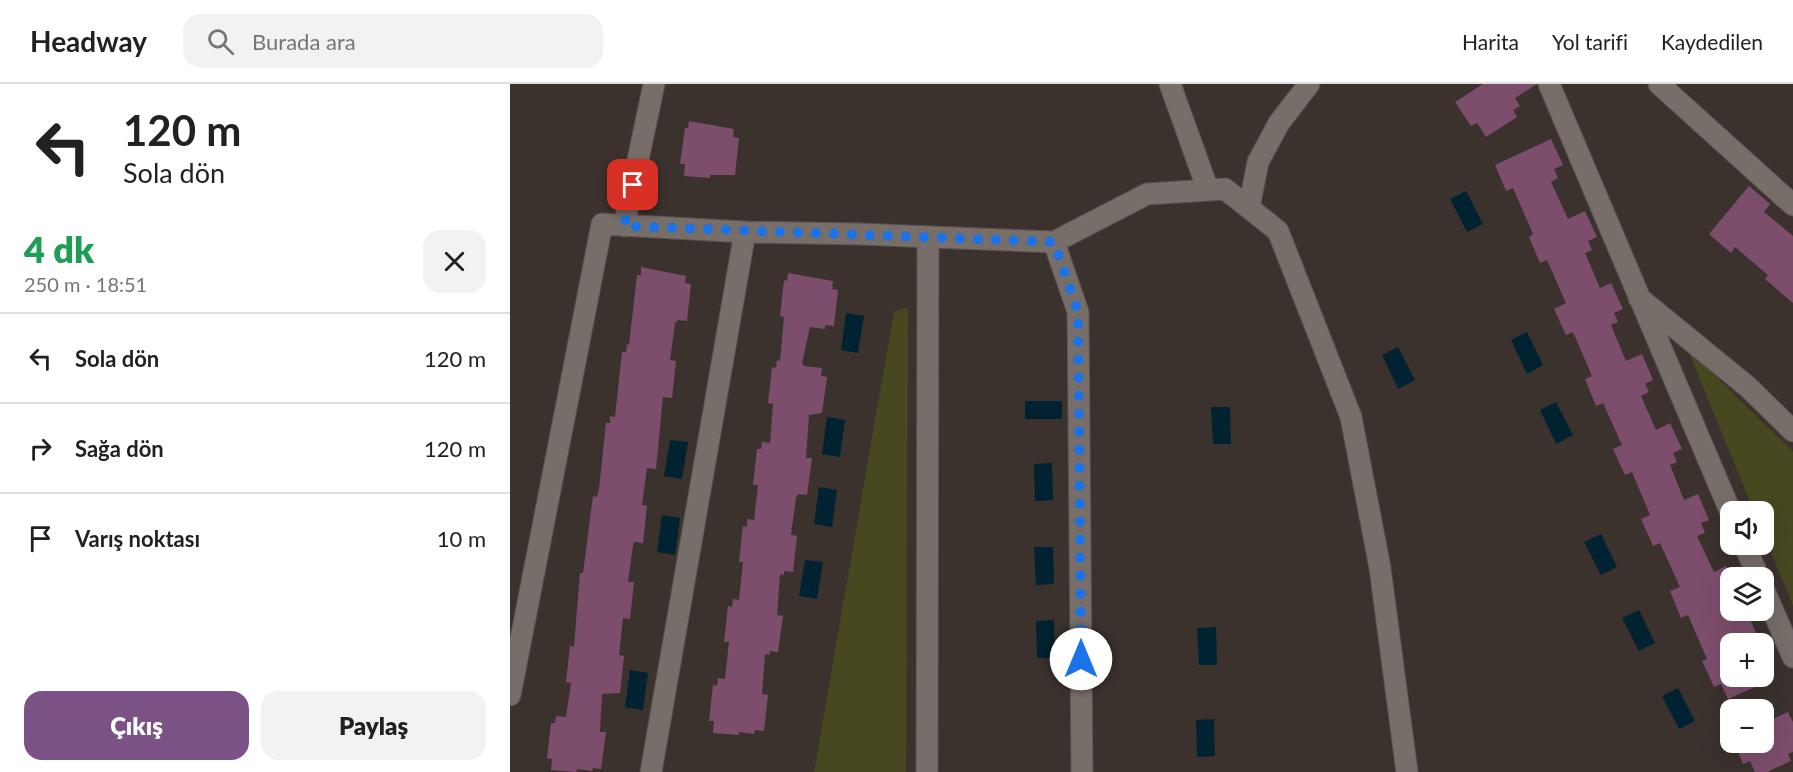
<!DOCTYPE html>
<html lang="tr">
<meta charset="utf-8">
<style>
:root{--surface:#fff;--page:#f2f2f2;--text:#202124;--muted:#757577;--line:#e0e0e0;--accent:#7a5286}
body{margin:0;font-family:Lato,sans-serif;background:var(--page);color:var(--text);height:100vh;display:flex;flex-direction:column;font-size:22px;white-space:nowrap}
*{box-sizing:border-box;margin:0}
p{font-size:20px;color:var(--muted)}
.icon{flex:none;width:33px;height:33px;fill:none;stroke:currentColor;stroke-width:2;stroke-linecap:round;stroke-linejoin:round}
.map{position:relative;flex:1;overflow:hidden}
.drawer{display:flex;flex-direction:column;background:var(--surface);width:510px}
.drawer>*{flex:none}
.top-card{background:#fff;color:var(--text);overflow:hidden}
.buttons{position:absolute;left:1210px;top:417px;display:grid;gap:12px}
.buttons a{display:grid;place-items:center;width:54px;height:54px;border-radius:12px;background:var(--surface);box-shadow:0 6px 24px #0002;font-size:30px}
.pin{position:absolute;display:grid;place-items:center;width:51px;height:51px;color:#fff;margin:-26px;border-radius:12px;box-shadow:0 3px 9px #0006}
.me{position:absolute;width:66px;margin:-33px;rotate:0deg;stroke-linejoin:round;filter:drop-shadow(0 0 4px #0008)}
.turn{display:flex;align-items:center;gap:21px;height:126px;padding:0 24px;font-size:27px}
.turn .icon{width:78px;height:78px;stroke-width:2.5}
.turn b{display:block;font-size:42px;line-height:51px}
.round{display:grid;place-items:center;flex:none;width:63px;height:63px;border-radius:18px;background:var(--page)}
.headline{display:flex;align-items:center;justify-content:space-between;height:102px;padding:0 24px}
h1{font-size:36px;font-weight:800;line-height:45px;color:#1e9e55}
.cta{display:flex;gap:12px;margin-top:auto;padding:12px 24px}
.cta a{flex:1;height:69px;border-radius:18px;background:var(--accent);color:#fff;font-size:24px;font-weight:800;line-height:69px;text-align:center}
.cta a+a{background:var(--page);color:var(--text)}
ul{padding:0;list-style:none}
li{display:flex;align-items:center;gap:18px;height:90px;padding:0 24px;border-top:2px solid var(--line)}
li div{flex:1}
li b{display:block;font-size:22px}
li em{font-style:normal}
header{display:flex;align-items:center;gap:36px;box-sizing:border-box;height:84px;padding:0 30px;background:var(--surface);border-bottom:2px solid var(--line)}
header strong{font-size:28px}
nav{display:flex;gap:33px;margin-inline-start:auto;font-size:21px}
.search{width:420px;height:54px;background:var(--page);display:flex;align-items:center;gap:15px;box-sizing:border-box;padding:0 21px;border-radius:18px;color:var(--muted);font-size:22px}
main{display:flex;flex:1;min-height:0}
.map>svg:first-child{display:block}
.green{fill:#474820}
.water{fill:#012230}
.building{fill:#7d4e6c}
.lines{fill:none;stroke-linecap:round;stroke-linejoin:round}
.minor-casing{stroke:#59514e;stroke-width:23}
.minor{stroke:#776d69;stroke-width:21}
.route{stroke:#1a73e8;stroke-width:10;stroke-dasharray:0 18}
</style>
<header>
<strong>Headway</strong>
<div class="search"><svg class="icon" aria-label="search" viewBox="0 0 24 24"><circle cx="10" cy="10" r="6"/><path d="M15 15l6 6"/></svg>Burada ara</div>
<nav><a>Harita</a><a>Yol tarifi</a><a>Kaydedilen</a></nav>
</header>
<main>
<section class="drawer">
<div class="top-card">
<div class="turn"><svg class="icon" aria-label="left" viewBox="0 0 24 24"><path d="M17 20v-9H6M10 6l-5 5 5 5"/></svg><div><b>120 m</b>Sola dön</div></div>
</div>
<div class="headline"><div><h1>4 dk</h1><p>250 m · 18:51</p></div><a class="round"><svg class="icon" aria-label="close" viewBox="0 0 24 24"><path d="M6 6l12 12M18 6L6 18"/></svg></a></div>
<ul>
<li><svg class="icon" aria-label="left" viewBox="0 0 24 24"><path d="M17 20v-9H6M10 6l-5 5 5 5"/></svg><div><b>Sola dön</b></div><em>120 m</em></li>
<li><svg class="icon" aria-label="right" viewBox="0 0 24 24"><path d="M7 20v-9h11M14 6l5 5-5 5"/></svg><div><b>Sağa dön</b></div><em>120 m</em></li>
<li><svg class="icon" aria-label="arrive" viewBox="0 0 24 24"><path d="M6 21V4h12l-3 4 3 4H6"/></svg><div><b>Varış noktası</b></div><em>10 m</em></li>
</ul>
<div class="cta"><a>Çıkış</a><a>Paylaş</a></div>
</section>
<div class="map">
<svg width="1283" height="688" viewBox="0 0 1283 688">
<rect width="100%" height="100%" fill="#3b322e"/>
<path class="green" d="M398 224 396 688H304L384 227Z
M1177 264 1283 368V522L1254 451V428L1244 427Z"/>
<path class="water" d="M956 107 973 140 957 148 940 115Z
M336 229 354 232 348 269 331 266Z
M1017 248 1033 281 1017 290 1001 256Z
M888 263 905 296 888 305 872 271Z
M515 317H552V335H515Z
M1046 318 1063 351 1046 360 1030 326Z
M701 323H720L721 360H703Z
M317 333 335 336 330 373 312 370Z
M160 356 178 358 172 395 154 392Z
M542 379 543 416 525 417 524 380Z
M309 403 327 406 322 443 304 440Z
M152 431 170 434 165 471 147 468Z
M1091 450 1107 483 1091 491 1074 458Z
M524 463H543L544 500 526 501Z
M295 476 313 478 307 515 289 512Z
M1129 526 1145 559 1129 567 1112 534Z
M544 536 545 574H527L526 537Z
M706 543 707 581H689L687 544Z
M120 586 138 589 133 626 115 623Z
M1168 604 1185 637 1169 645 1152 612Z
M704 635 705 672 687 673 686 636Z"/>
<path class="building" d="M973 0H1027L1005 14 1010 22 1003 26 1007 33 976 53 967 39 961 42 945 18Z
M179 37 224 45 223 53 229 54 225 91H200V94L174 92 175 80H170L175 44H178Z
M1041 55 1053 81 1044 85 1048 94 1041 98 1058 135 1075 127 1087 153 1078 157 1082 166 1075 169 1090 204 1101 199 1113 225 1104 229 1108 238 1101 241 1116 277 1132 270 1143 296 1135 300 1139 308 1131 312 1146 346 1160 339 1172 365 1163 369 1167 378 1160 381 1174 416 1188 410 1199 436 1191 439 1195 449 1187 452 1204 488 1216 482 1221 494V526H1236L1251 560H1221V592H1250L1252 600 1218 615 1211 600 1204 603 1192 577 1197 575 1178 531 1171 534 1160 507 1170 503 1150 459 1143 462 1131 435 1140 431 1122 388 1115 391 1103 365 1112 361 1093 319 1086 322 1075 295 1082 292 1063 248 1056 251 1044 225 1056 219 1037 176 1030 179 1019 153 1023 150 1003 104 996 107 985 81Z
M1239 102 1260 120 1254 128 1283 152V219L1255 195 1258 191 1225 163 1221 169 1199 150Z
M131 183 176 192 175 199 181 200 177 237 168 236 165 239 160 276 166 277 162 314 153 313 146 385 137 384 132 421 137 422 133 459 124 458 123 461 118 498H124L120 535 113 534 109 571 114 572 110 609 92 610 90 648H96L91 685 83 684 82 687 67 685 66 688 41 686 42 675 37 674 41 639H45L46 632 56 633 61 599 56 598 60 562 64 563 70 489H73L83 412 87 413 89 405 96 339H100V332L105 333 112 268H116L117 260 119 261 127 191H131Z
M278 189 323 197 322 205 328 206 324 242 315 241V245L300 243 292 279 294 282 312 284 311 292 317 293 312 329 299 331 296 374H302L297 411 289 410 286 413 281 451 287 452 283 488 274 487V491L270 490 267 531 273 532 268 568 260 567 259 571 255 570 252 610 258 611 254 647 245 646 244 650 229 648V651L203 649 204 637H199L203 601 207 602 208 594 215 595 219 558H214L218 522 222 523 223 515 229 516 233 478H229L233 442 237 443V435L244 436 248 401H243L247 365H251L252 358 260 359 263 320 258 319 262 283 266 284 267 276 270 277 274 233 270 232 274 196 277 197Z
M1278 628 1283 638V668L1278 670 1281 677 1257 688H1245L1240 677 1233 680 1224 658H1254V639Z"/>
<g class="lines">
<g class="minor-casing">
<path id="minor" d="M660 0 698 106
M1039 0 1221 429
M1149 0 1283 121
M739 124 748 78 769 39 799 0
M114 142 144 0
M544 158 568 228 572 688
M1129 214 1238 303 1283 347
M1234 460 1249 494
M1254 506 1283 573
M0 611 92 140 235 148 349 150 544 158 637 110 715 105 768 147 841 333 870 484 897 688
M141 688 235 148
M417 688 418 153"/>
</g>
<use href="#minor" class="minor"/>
</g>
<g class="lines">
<path class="route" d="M123 101 114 142 544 158 568 228 571 575"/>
</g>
</svg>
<div class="buttons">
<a><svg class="icon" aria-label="sound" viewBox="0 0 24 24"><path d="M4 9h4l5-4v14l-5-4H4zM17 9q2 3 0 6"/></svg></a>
<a><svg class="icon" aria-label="layers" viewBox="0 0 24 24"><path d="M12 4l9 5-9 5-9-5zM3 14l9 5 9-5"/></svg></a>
<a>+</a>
<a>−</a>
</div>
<div class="pin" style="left:123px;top:101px;background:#d93025"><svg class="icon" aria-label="arrive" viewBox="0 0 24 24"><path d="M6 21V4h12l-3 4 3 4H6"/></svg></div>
<svg class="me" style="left:571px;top:575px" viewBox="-20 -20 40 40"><circle r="19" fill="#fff"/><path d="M0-13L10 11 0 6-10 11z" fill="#1a73e8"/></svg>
</div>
</main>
